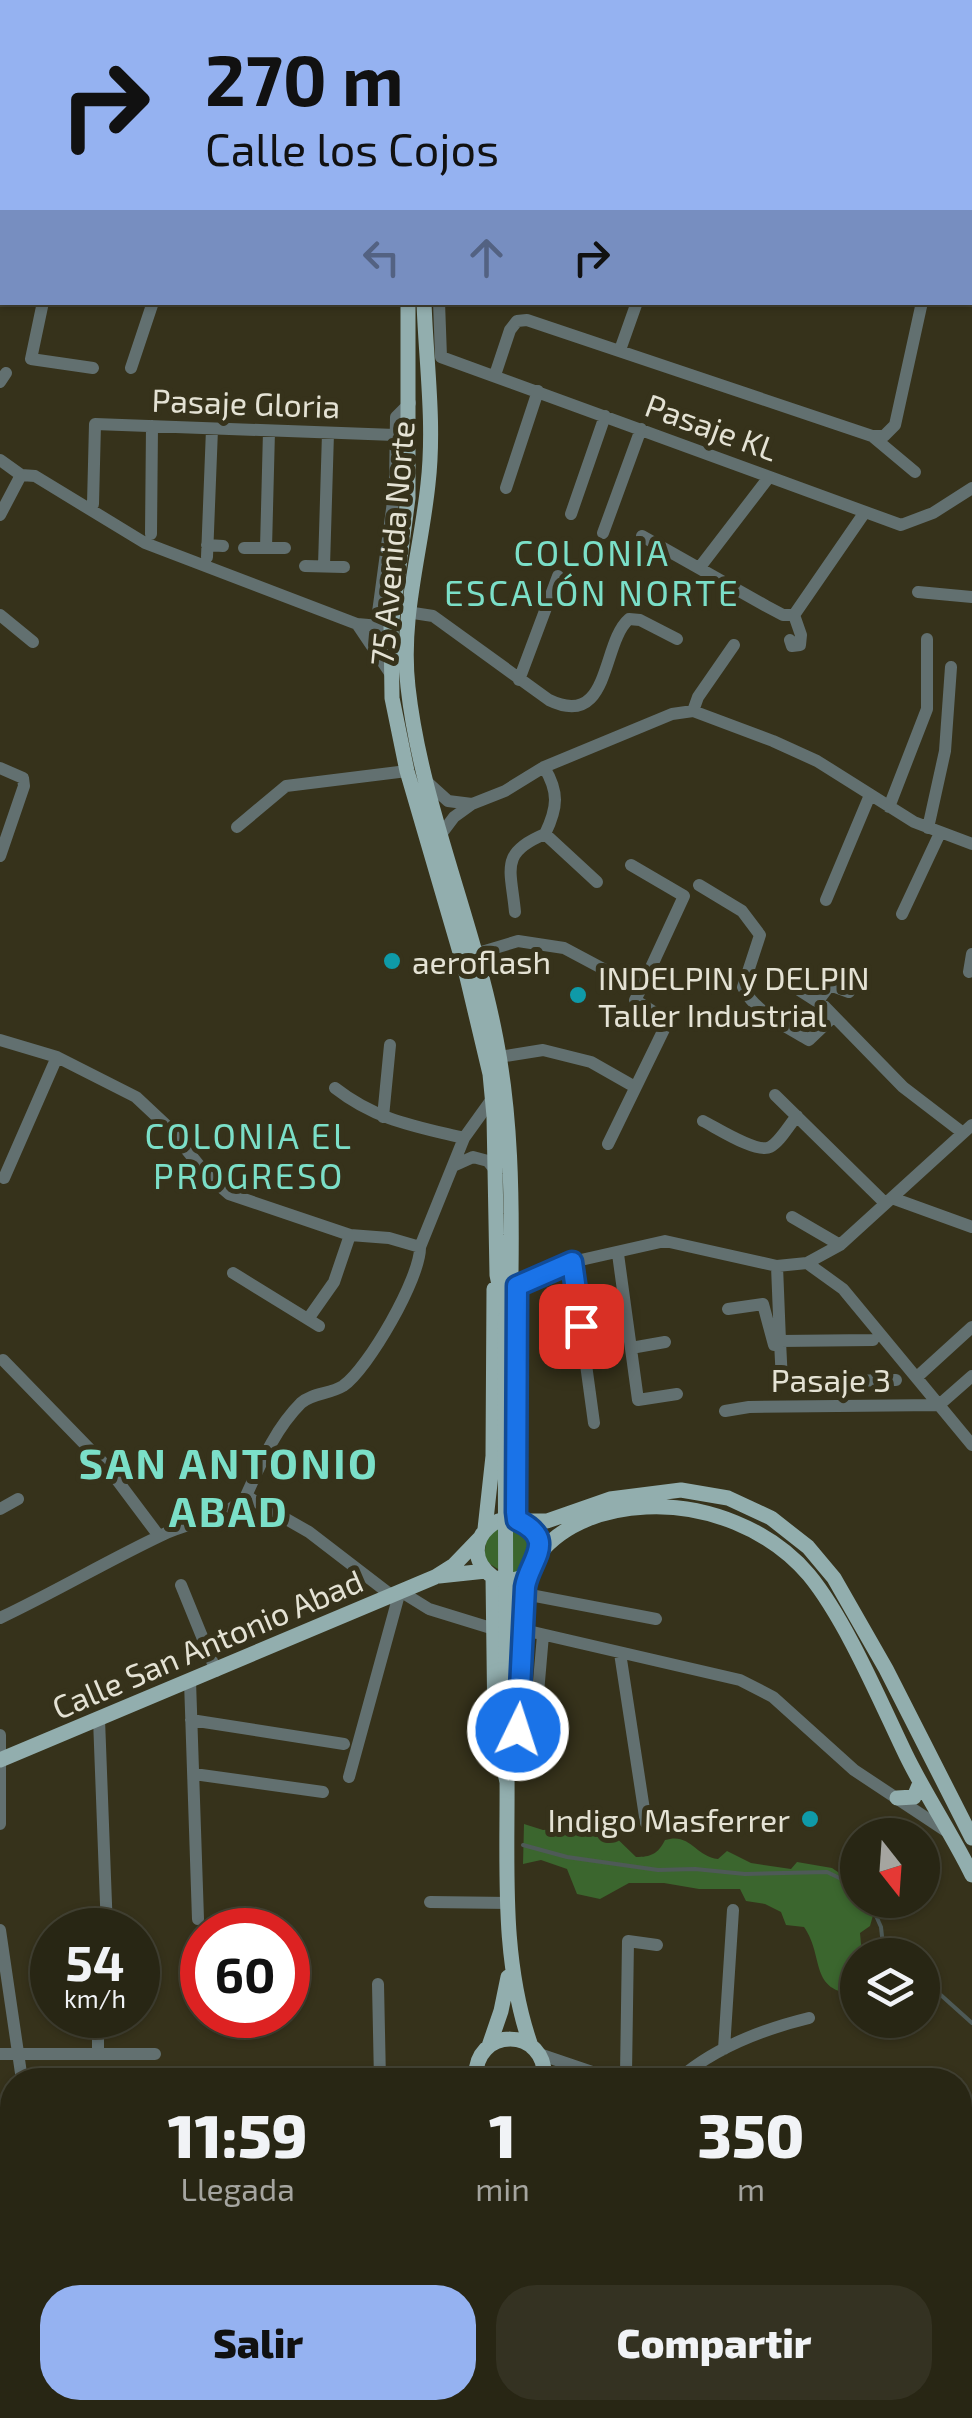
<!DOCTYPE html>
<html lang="es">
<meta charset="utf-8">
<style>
:root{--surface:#282614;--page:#343222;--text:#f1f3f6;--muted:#a5a5a0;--line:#444334;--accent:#95b2f1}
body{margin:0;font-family:"Exo 2",sans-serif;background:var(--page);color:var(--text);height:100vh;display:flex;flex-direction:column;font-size:38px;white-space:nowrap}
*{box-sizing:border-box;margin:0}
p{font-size:32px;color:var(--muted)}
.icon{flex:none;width:55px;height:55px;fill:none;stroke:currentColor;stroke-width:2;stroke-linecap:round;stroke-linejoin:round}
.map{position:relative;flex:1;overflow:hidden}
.details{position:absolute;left:0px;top:2068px;width:972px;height:352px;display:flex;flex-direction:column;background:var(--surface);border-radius:40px 40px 0 0;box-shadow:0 2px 8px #0004,0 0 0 2px var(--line)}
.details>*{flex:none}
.hud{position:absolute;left:0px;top:0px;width:972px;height:305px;box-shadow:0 2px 8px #0004,0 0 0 2px var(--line);background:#95b2f1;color:#111;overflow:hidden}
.needle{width:65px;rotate:163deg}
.buttons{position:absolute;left:840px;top:1818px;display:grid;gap:20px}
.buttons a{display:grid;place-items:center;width:100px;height:100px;border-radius:50%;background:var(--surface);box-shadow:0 2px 8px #0004,0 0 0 2px var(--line);font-size:50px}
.speed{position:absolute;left:30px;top:1908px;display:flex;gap:20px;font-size:50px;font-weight:700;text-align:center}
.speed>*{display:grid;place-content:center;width:130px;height:130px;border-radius:50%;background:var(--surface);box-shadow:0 2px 8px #0004,0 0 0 2px var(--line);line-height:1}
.speed small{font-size:25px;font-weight:400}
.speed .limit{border:15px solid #d22;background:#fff;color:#111}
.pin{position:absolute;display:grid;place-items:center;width:85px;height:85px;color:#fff;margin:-42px;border-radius:20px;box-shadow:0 5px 15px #0006}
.me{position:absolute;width:110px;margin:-55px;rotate:4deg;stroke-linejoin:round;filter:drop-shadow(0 0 8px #0008)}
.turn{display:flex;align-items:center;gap:35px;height:210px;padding:0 40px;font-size:45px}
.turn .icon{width:130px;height:130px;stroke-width:2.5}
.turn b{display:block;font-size:70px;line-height:85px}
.lanes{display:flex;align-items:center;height:95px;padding:0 40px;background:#0003;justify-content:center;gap:50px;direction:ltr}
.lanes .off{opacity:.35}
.eta{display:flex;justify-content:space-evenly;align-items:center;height:170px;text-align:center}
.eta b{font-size:60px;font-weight:800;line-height:70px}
.cta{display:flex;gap:20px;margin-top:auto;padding:20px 40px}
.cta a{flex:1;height:115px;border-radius:40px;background:var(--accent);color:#111;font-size:40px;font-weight:800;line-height:115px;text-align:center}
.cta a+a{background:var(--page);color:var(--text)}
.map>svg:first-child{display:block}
.green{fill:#3b662e}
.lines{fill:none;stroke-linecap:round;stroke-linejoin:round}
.stream{stroke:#4e5a57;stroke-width:4}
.minor{stroke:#627070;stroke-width:12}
.major{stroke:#92aeae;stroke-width:15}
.major-bridge{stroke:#92aeae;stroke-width:15}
.route-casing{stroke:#114b97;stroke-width:25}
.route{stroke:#1a73e8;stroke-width:18}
.culture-dot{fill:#0f9aa8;stroke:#36321b;stroke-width:4}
.labels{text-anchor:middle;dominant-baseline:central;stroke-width:10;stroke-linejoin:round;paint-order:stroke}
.street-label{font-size:32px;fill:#e4e2d4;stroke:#36321b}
.poi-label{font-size:32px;fill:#e4e2d4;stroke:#36321b;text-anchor:start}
.neighbourhood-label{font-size:35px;letter-spacing:2.5px;fill:#7bdfc8;stroke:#36321b}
.district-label{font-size:42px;font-weight:bold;letter-spacing:2.5px;fill:#7bdfc8;stroke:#36321b}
</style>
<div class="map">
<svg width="972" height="2418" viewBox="0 0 972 2418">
<rect width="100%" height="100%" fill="#36321b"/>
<path class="green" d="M511 1523 530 1537 532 1553C522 1581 502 1575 484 1559L487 1533Z
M524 1824 543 1830 602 1824 636 1857C651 1857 658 1854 665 1840 690 1832 695 1856 718 1859L727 1851 751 1863 791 1869 797 1862 832 1868 857 1885 858 1900H869L874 1912 870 1926 860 1933 862 1955H858L857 1994C808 1992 825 1957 804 1927L786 1925 781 1912 765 1904 746 1901 740 1889H699L664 1883H629L600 1899 577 1894 567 1869 541 1860 523 1864Z"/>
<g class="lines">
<path class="stream" d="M915 0 916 2
M970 65 972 66
M523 1845 567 1857 658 1870 695 1869 745 1874 827 1872 858 1887
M869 1900 881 1927 884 1955
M922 1988H933L972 2023"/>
<path class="minor" d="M821 0 827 2
M295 2 298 0
M653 2 654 0
M970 268H972
M0 276H2
M43 302 31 359 93 368
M439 302 441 357 901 525 933 513 972 488
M620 350 637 302
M131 368 153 302
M495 375 510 330 517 321 527 320 872 436H884L895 425 922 302
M0 382 6 373
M872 436 915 472
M0 460 21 475 35 476 145 543 357 624 391 627
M506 488 538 391
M93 504 95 424 395 435
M571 514 605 416
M0 515 21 475
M603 533 641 429
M151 534 152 426
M642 536 766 606 783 615H794
M207 545 223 546
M244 548H285
M266 548 269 431
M207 557 212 429
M305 566 344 567
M324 566 328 433
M700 567 769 477
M918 592 972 597
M407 612 433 616 549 700C611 730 601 643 629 619L640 620 677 639
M0 615 33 642
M794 615 865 512
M357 624 390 673
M376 627 395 487 396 417 410 403
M790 640 792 646 800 645 801 635 794 615
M519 680 558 576
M693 711 698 697 734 645
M0 768 23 778 24 786 0 856
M427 782 448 801 472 804
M889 807 927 709V639
M237 827 286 786 407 771
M928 828 945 751 951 667
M442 833 454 817 472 804 505 791 544 767 672 714 693 711 773 741 817 761 914 822 972 844
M545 834 597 882
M631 865 684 896 641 989
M699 885 742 911 760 935 743 987C753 1011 787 1027 809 1040L833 1017
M826 900 870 795
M515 912C511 869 499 853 545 834 558 807 559 792 544 767
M902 914 940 833
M475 954 518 941 564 948 641 989 635 1000 668 1021 608 1144
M969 972 972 954
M799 990 824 1006 903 1087 963 1133
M818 1001 830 985 849 992
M0 1040 57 1057 136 1097 168 1127 207 1175 229 1194 350 1235 389 1238 420 1247
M499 1057 543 1050 591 1062 635 1087
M335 1088C376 1120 414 1126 464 1138
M775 1095 885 1203
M383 1117 390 1045
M703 1121C717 1128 757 1154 770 1147 780 1142 789 1125 797 1116
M453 1166 473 1157 488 1161 495 1170
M4 1178 57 1057
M892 1198 972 1227
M792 1217 840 1245
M618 1254 638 1400 677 1394
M572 1262 594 1423
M807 1263 843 1289 972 1445
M777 1266 780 1341 873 1340
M233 1273 319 1326
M517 1285 572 1262 665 1241 777 1266 807 1263 840 1245 972 1125
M728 1309 763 1304 774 1345
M308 1319 334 1282 350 1235
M780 1341 782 1382 896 1380
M631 1348 665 1342
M3 1360 108 1468 159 1536
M917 1377 972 1327
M725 1411 749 1407 939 1405 972 1376
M246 1496 309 1532 391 1595
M0 1509 18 1499
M181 1585 216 1671
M525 1594 656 1619
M0 1618C55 1592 107 1561 162 1535 192 1520 222 1522 246 1496 261 1463 275 1429 301 1403 312 1393 330 1394 343 1386 368 1369 421 1277 420 1247L464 1138 492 1099
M524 1630 740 1680 773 1697 854 1770 946 1831
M620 1653 646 1823
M190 1681 198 1919
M99 1719 107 1930
M191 1720 344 1744
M0 1735V1824
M533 1751 543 1635
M194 1774 323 1792
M349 1777 400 1591 429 1609 494 1629
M430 1902 509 1903
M0 1930 22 2080
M378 1984 380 2080
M724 2049 733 1910
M98 2052V2015
M0 2054H155
M539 2054 592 2072 692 2080
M626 2074 628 1941 657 1945
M680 2078C716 2047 764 2029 809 2018
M561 2080 587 2073
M0 2117 12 2116
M960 2157 972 2162
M0 2186H12
M960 2202 972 2201
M960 2220 972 2226
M960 2286 972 2292
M960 2358 972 2364
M39 2408 40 2418
M499 2408 501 2418
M685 2408 709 2418
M919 2408 942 2418
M365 2418V2408
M754 2418 760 2408
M819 2418 824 2408"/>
<path class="major" d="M401 0V2
M413 0V2
M0 59 2 60
M0 75H2
M970 103H972
M970 116H972
M408 302V498L391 627 392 698 407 771 466 973 490 1074 494 1116 497 1275 504 1309
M424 302C426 363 435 423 428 484 421 552 400 618 408 687 421 805 474 922 496 1039 511 1115 512 1196 511 1273 510 1289 506 1303 505 1318
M517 1294V1520
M522 1521H547L610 1499 681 1490 728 1498 771 1518 808 1547 834 1578 886 1669 972 1838
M485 1529 493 1456 494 1289
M539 1554C565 1522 606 1509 646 1507 706 1504 770 1529 809 1575 846 1620 880 1701 906 1755 926 1796 952 1834 972 1875
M439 1576 486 1571
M493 1577C512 1584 527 1579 537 1562L538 1539C511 1489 448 1545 493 1577L495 1730 507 1782
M0 1760 435 1577 454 1565 480 1538
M507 1773C508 1864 500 1958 531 2046
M509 1773 518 1730 527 1575
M897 1798 914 1797 920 1783
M489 2046 501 2011 508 1977
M476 2080C472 2025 549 2026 544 2080
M568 2408 570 2418"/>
<path class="major-bridge" d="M505 1318 506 1731"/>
</g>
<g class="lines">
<g class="route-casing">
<path id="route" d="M518 1730 525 1587C529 1560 559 1540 517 1520L516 1512 517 1286 572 1262 581 1326"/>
</g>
<use href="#route" class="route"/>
</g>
<g class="culture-dot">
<circle cx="392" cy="961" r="10"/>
<circle cx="578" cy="995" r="10"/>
<circle cx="810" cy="1819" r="10"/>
</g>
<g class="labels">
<g class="street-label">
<text transform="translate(246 402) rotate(2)">Pasaje Gloria</text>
<text transform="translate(712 426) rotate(20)">Pasaje KL</text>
<text transform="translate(391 543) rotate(-85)">75 Avenida Norte</text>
<text x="831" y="1379">Pasaje 3</text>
<text transform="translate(207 1643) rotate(-23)">Calle San Antonio Abad</text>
</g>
<g class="poi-label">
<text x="412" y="961">aeroflash</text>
<text x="598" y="977">INDELPIN y DELPIN<tspan x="598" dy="37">Taller Industrial</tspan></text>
<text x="790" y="1819" text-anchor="end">Indigo Masferrer</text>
</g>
<g class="neighbourhood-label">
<text x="592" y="552">COLONIA<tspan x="592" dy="40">ESCALÓN NORTE</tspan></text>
<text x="249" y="1135">COLONIA EL<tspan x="249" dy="40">PROGRESO</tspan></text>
</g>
<g class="district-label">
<text x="229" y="1462">SAN ANTONIO<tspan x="229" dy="48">ABAD</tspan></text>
</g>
</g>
</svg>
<div class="buttons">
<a><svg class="needle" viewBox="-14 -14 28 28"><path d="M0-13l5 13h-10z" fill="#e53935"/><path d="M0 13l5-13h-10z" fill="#a5a5a0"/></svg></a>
<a><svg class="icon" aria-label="layers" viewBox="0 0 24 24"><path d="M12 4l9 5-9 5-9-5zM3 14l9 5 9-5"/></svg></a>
</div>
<div class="speed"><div>54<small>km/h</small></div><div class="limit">60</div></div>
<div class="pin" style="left:581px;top:1326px;background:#d93025"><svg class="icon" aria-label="arrive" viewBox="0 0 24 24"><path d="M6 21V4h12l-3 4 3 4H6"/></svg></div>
<svg class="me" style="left:518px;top:1730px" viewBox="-20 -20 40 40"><circle r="17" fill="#1a73e8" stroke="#fff" stroke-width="3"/><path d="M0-11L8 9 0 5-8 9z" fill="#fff"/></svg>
<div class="hud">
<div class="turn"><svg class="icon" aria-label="right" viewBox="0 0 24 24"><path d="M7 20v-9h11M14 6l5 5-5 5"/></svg><div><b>270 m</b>Calle los Cojos</div></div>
<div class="lanes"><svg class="icon off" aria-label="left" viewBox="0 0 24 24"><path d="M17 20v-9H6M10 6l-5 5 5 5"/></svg><svg class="icon off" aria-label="ahead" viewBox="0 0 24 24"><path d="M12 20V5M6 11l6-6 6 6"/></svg><svg class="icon" aria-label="right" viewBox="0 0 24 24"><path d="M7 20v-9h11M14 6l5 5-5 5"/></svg></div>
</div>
<section class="details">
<div class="eta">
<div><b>11:59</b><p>Llegada</p></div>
<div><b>1</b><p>min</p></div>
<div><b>350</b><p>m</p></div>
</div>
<div class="cta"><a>Salir</a><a>Compartir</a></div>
</section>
</div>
